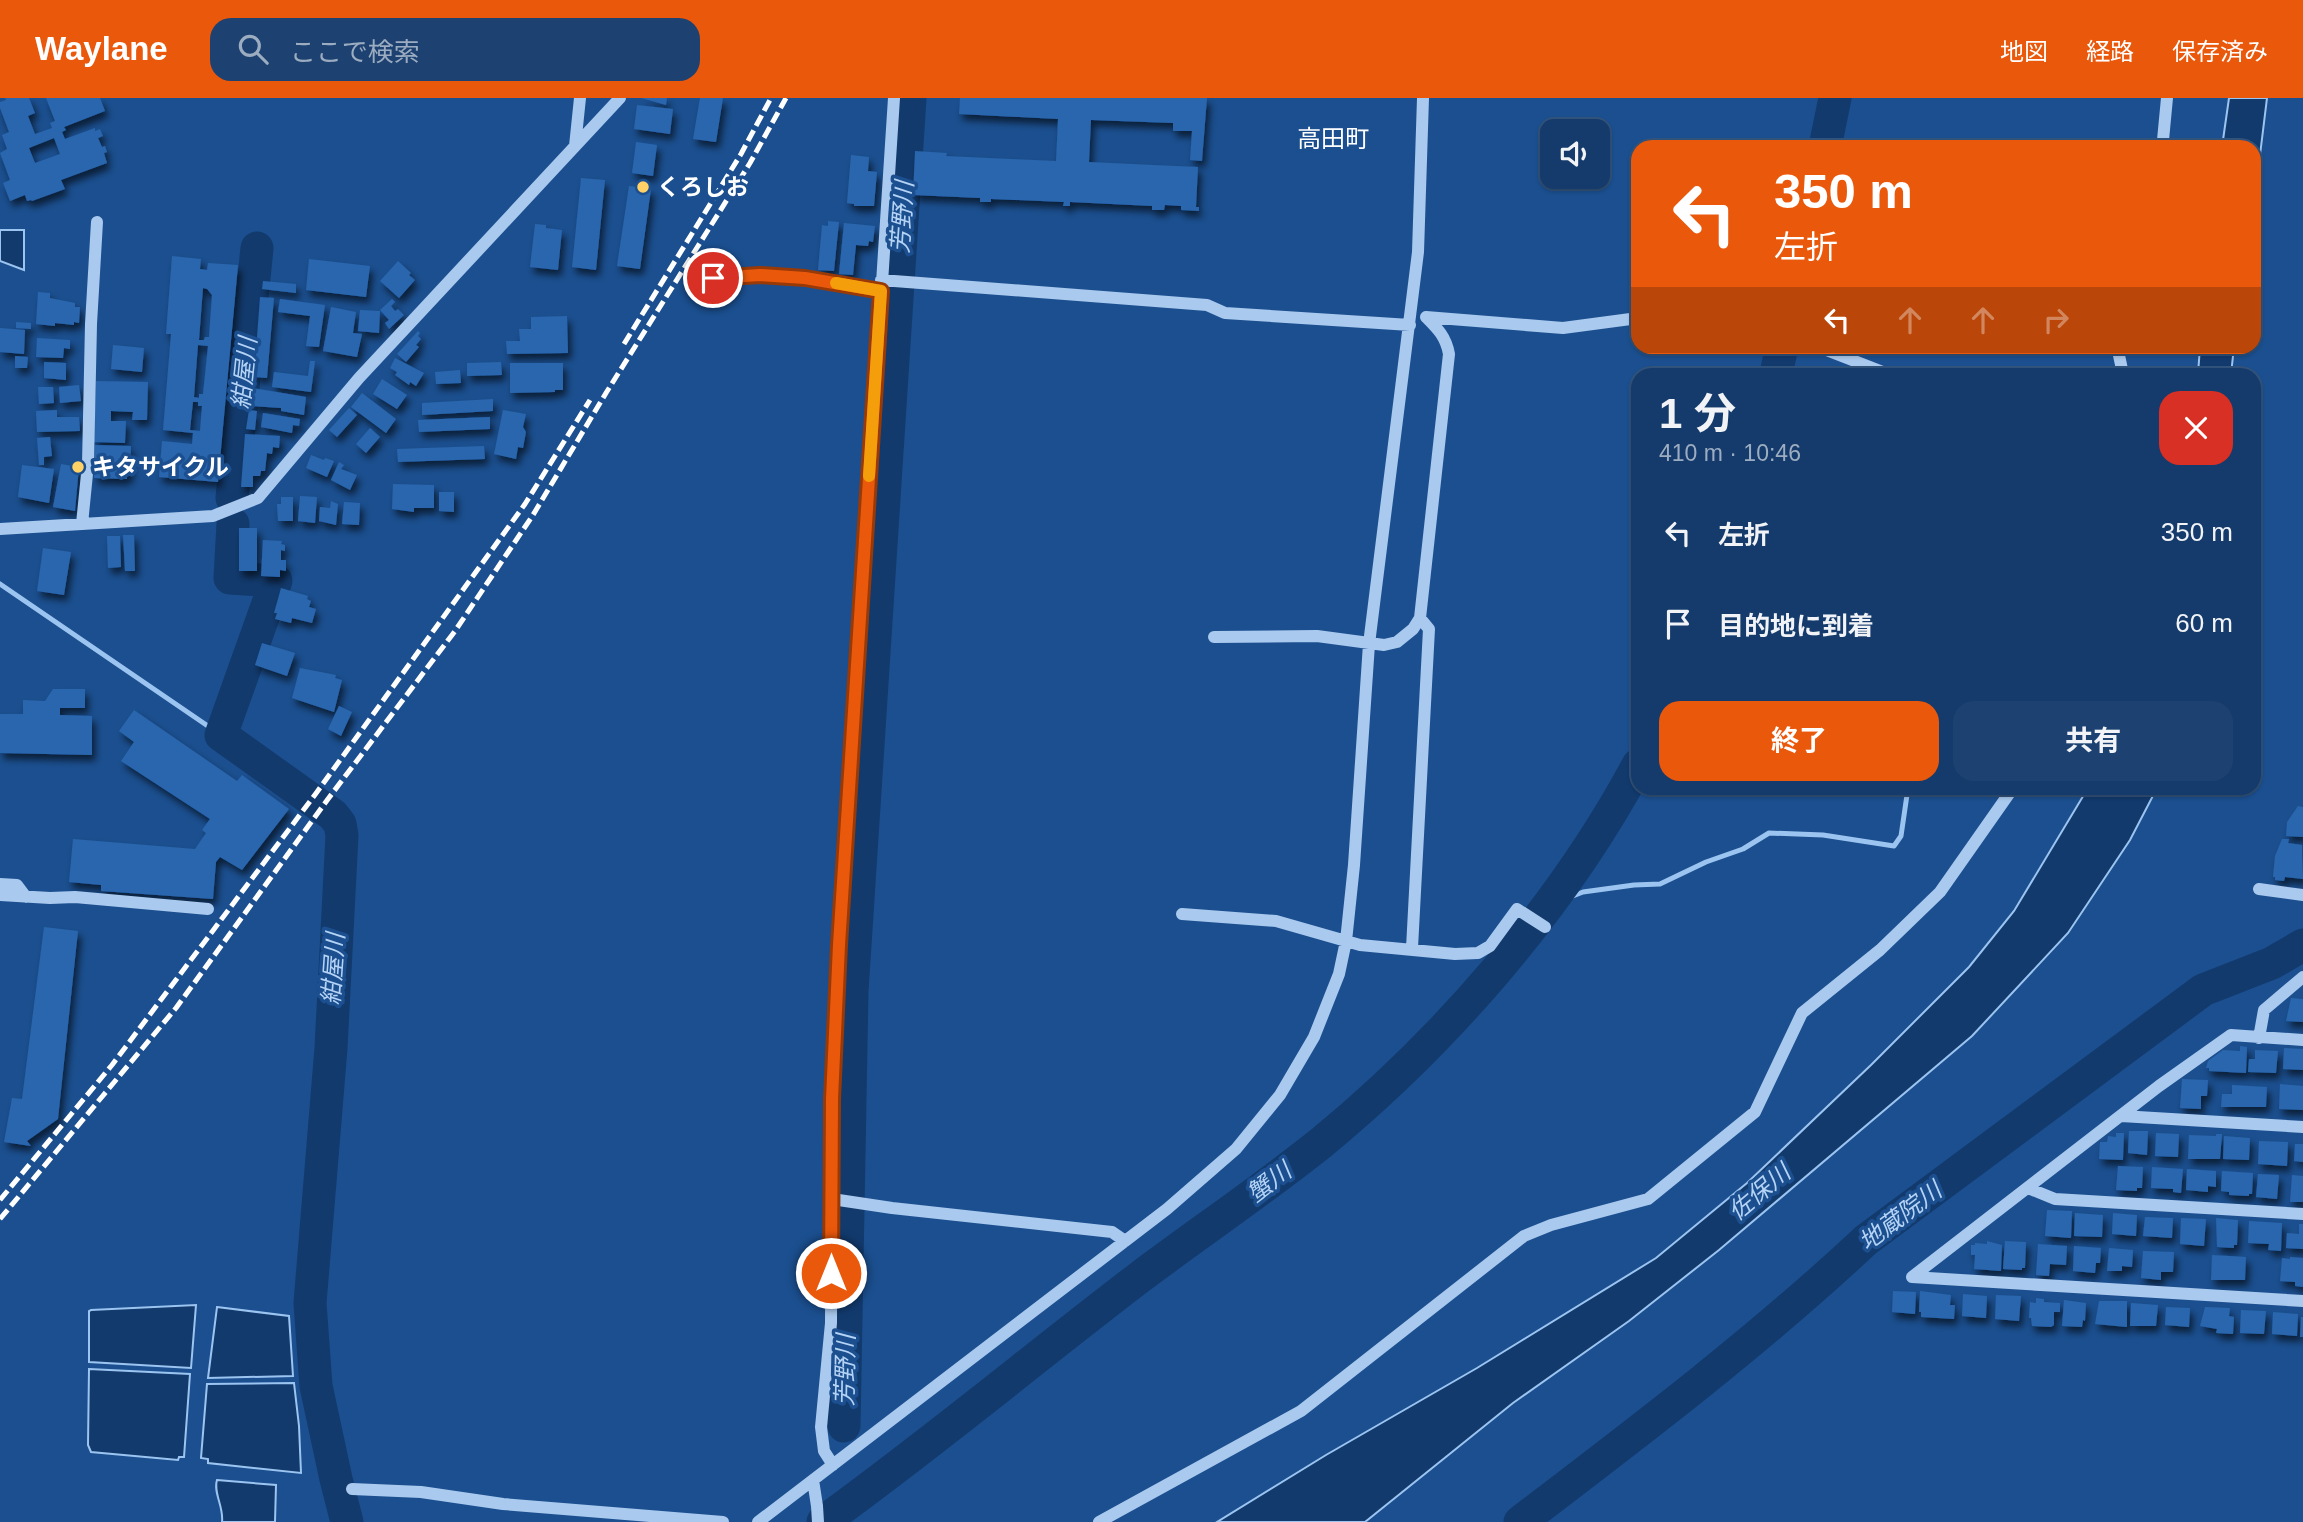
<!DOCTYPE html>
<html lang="ja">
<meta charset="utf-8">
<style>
:root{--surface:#143b6b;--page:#1d4271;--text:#f1f3f6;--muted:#9dadc1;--line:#33557e;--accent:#ea580c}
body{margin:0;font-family:Arial,"Noto Sans JP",sans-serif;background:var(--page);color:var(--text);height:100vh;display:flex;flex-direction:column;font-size:26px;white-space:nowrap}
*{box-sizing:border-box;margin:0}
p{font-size:23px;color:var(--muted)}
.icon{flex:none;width:38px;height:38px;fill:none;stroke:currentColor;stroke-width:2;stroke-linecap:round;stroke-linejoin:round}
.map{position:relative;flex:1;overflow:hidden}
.drawer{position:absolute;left:1631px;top:270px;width:630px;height:427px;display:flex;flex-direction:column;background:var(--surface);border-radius:21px;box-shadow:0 2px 5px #0004,0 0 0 2px var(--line)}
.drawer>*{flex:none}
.top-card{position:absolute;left:1631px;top:42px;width:630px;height:214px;border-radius:21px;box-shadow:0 2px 5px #0004,0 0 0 2px var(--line);background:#ea580c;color:#fff;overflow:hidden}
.fabs{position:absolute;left:1540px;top:21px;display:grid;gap:14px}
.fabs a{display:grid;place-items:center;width:70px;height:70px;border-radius:14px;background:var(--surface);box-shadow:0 2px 5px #0004,0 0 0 2px var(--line);font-size:35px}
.pin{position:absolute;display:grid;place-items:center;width:60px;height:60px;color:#fff;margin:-30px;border:4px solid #fff;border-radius:50%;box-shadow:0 2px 7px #0007}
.me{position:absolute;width:77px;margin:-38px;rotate:0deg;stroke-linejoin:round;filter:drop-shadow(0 0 5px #0008)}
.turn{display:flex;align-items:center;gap:24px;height:147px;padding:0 28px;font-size:32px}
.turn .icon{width:91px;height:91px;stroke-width:2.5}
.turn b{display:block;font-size:49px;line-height:60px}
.lanes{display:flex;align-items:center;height:66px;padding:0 28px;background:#0003;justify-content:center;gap:35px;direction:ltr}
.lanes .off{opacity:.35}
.round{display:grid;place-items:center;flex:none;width:74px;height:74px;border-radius:21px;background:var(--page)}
.head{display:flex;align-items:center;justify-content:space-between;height:119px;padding:0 28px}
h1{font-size:42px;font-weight:700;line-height:52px}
.action{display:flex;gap:14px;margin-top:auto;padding:14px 28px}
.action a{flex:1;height:80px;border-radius:21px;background:var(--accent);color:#fff;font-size:28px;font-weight:700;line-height:80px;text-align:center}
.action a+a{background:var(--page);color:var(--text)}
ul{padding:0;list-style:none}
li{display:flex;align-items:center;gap:21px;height:91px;padding:0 28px}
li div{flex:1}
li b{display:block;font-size:26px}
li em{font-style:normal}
header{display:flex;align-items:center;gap:42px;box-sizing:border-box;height:98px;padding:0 35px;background:var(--accent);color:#fff}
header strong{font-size:33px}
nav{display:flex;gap:38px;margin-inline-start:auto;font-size:24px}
.search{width:490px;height:63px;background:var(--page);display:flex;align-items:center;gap:18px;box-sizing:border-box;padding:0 24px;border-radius:21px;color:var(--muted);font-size:26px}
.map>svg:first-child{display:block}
.water{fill:#123a6d;stroke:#9cc4f0;stroke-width:2}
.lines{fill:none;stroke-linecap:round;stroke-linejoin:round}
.stream{stroke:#9cc4f0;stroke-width:5}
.river{stroke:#123a6d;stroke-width:33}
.building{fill:#2a66ad;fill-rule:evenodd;filter:url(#shadow)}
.minor{stroke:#a9c9ee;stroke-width:12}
.rail{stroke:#fff;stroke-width:5;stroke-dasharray:12 5;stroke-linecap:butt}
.route-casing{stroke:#983908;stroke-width:18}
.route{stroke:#ea580c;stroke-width:12}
.slow{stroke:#f59e0b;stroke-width:12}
.poi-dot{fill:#ffd166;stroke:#1b4f8f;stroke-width:2.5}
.labels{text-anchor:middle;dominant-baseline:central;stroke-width:7;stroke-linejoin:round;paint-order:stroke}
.poi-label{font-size:23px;font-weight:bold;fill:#fff;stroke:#1b4f8f;text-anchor:start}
.neighbourhood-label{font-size:24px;fill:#fff;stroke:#1b4f8f}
.water-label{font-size:24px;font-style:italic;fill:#b5d3f5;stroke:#1b4f8f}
</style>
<header>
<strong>Waylane</strong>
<div class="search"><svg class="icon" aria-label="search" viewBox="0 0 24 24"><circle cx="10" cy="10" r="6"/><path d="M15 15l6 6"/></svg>ここで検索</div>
<nav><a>地図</a><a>経路</a><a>保存済み</a></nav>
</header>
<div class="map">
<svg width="2303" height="1424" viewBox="0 0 2303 1424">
<defs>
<filter id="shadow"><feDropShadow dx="3.5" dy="6" stdDeviation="3.5" flood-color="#0009"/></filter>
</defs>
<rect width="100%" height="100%" fill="#1b4f8f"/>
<path class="water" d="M2229 0H2267L2254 106V49H2222Z
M0 132H24V172L0 163Z
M2200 249H2234L2231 276H2198Z
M2088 690H2157L2130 742 2068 835 1972 938 1719 1152 1629 1223 1513 1305 1365 1424H1217L1326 1357 1477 1270 1656 1160 1747 1085 1871 967 1969 869 2014 813Z
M196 1207 191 1270 89 1264V1213L91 1212Z
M217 1209 289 1218 293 1278 208 1280Z
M89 1271 190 1276 184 1359H179L178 1362 91 1354 88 1347Z
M294 1285 299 1328 301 1375 208 1365V1361L201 1360 207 1286Z
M217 1382 276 1387 275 1424H222C224 1409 213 1395 217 1382Z"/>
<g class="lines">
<path class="stream" d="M0 486 221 637
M1547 808 1583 794 1634 787 1660 786 1706 764 1743 751 1769 735 1823 737 1894 748 1901 738 1908 690"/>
<path class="river" d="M1825 49 1835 0
M1776 276 1782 248
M232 400 257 150
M233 426 230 480 276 483 221 637 333 717 340 726 342 737 331 950 310 1205 316 1288 336 1381 347 1424
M844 1328 852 893 910 0
M823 1424C931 1346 1034 1260 1140 1179 1200 1134 1262 1092 1321 1045 1445 943 1562 809 1638 667
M1520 1424C1638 1334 1757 1244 1866 1142L2203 892 2272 865 2303 847"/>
</g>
<path class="building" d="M5 0H29L35 15 28 18 35 36 52 30 50 25 55 23 46 0H100L105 13 64 29 66 32 62 34 65 41 95 30V33L100 31 103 38 98 40 102 49 105 48 107 54 104 55 107 65 61 82 65 91 32 103 31 102 27 103 25 97 10 103 3 85 10 82 0 55 7 51 2 37 9 34 0 10V4L6 2ZM54 40 60 56 35 65 29 50Z
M641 0H667L666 7Z
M700 0H723L716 44 693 41Z
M960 0H1207L1202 63 1190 62 1192 33H1173V25L1091 22 1089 64 1198 69 1196 109H1199V113L1181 112V108L1165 107 1164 112H1152V108L1070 104V108H1063L1064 104 991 101V104H980V100L913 97 915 53 947 55 946 58 1056 63 1058 21 959 16Z
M637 7 673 11 670 36 634 31Z
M636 44 657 47 653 78 632 75Z
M851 57 869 59 868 73 877 74 874 108H854V106L847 105Z
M581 80 605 82 596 172 572 169Z
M629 88 651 91 640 171 617 168Z
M828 123 839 124 834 173 818 172 822 127 828 128Z
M844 125 875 128 873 144 869 143 868 148 856 147 853 177 839 176Z
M535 126 546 127V130L562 132 558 172 530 169Z
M172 158 201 161 200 171 207 172 208 165 238 167 218 384 159 379 162 343 192 346 193 335 163 332 171 236H166ZM203 190 207 191 212 197 209 239H205L204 242H199ZM198 247 208 248 203 296H199V300L194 299ZM193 304H198V308H202L200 333 190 332Z
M309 161 370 168 366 199 306 192Z
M398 163 411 175 409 177 415 182 399 200 380 183Z
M263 183 296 186V195L262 191Z
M38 194 50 195V200L75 205V209H80L79 225 74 224V227L55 225V228L36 226Z
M260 199 274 200 267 280 254 279Z
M280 201 325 207 319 249 306 248 310 218 278 214Z
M392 201 395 204 391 208 395 213 398 211 404 217 389 231 385 225 389 222 380 212Z
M331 209 356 214 353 235 362 236 357 259 323 253Z
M360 212 380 213 379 235 358 233Z
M567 218 568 255 507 256 506 243H520L519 231H531V219Z
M16 224 31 225V231L16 230Z
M0 230 25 232 24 256 0 254Z
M418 233 420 235 418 238 421 241 416 247 419 249 406 264 397 256Z
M37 240 70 242V251L64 250 63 260 36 259Z
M113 247 144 250 142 274 111 271Z
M15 258 28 259 27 270H15Z
M395 260 424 275 416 288 410 284 409 287 395 277 397 274 390 270Z
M310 263H315L311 294 272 289 274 274 308 278Z
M44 264 66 265V282L44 280Z
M501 264 502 277 467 278V265Z
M510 265H563V292H555V294L510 295Z
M460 272 461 285 436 286 435 274Z
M382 281 407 297 397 311 373 296Z
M96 283 148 284 147 322H132L133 314 111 313V323H126L125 345 94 344Z
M79 287 81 303 60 305 59 289Z
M38 289H53L54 305 39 306Z
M253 290 306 299 304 317 281 313V310L251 308Z
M362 295 396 321 386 335 351 309Z
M493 301V313L422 317V305Z
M349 310 357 317 337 339 329 332Z
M57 312V319H79L80 333 37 334 36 313Z
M249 312 257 313 255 332 246 331Z
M503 312 526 316 523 329 526 334 523 350 518 349 516 361 494 356Z
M263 315 300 321 299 328 293 327 292 335 261 329Z
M490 319V331L419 334 418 322Z
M370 330 380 339 366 355 356 346Z
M245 336 280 338 279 350 273 349 272 356 267 355 265 373H261L260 378H253V389H241Z
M50 339 52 358 44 359V367H39L37 340Z
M95 347 131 348 130 378 127 377V381L94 380Z
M484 348 485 361 398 364 397 351Z
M311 357 324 362 325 360 334 363 327 379 306 370Z
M339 364 344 367 341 371 357 377 350 392 331 382Z
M61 366 79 369 75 413 53 409Z
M22 367 54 371 49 405 18 399Z
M393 386 434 387V410H414V414L392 411Z
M439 394H454V414L439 413Z
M300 398 317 399 315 425 298 423Z
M281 399H293V423H278L277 406H281Z
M331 403 338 406 336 427 319 423 320 409 330 410Z
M344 404 360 405 359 427 342 426Z
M239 430H257V473H239Z
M123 437H134L135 473H125Z
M107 438H120L121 469 108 470Z
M263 442 282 443 281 446 285 447V453L281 452V462H286V473L280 472V479L261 478Z
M43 450 71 454 64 497 37 493Z
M281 490 308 498 307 501 311 503 309 509 316 511 312 525 292 520 291 525 275 521 277 515H274Z
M262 545 295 555 287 578 255 567Z
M300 570 336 577 335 580 342 582 334 614 292 600Z
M53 591H85V610H60V617L92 618V657L0 655V616H23V602L45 603Z
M339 608 352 614 341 638 328 631Z
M134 612 237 683 242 677 289 711 242 772 220 759 216 764 213 801 101 793V787L69 784 73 741 195 751 206 735 202 732 210 721 121 663 134 644 119 633Z
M2298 708 2303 709V739L2286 738 2287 724Z
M2282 741H2289L2288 745 2302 747 2303 781 2285 779 2284 783 2275 782V779H2273L2275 758Z
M44 829 78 833 58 1021 27 1043 31 1048 4 1044 12 1000 22 1001Z
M2291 900 2303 901V924L2286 923Z
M2240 948 2247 949 2246 975 2209 973V970H2206L2208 963 2223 952 2240 953Z
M2284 950 2303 951V972L2283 971Z
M2255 952 2278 953 2276 975 2248 974 2249 961H2255Z
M2182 981 2208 982 2207 998H2201V1011L2180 1010Z
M2280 986 2303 988V1012L2279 1011Z
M2232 987 2267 989 2266 1009H2221L2222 996H2232Z
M2129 1033H2148L2147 1057 2128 1055Z
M2116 1035H2124L2123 1062 2099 1061 2100 1044H2107L2108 1038 2116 1039Z
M2156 1035 2179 1036 2178 1059 2155 1058Z
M2216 1036H2222L2220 1061H2188L2189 1037 2216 1038Z
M2224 1038 2250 1040 2249 1062 2223 1061Z
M2259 1043 2288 1044 2287 1068 2258 1066Z
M2295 1046H2303V1064L2294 1063Z
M2118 1068 2143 1069 2142 1090H2137V1093L2116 1092Z
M2152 1069 2183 1071 2181 1095 2173 1094V1091L2151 1090Z
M2187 1071 2216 1073V1089L2208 1088V1094L2186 1092Z
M2222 1073 2253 1075 2252 1096H2249V1098L2229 1097V1094L2221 1093Z
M2258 1076 2279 1077 2277 1101 2256 1099Z
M2292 1077 2303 1078V1104H2290Z
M2047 1112 2072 1113 2071 1140 2045 1138Z
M2075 1115 2103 1117 2102 1139 2074 1138Z
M2113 1115 2137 1117 2136 1138 2112 1136Z
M2145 1119 2173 1120 2172 1140 2143 1138Z
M2181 1120 2206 1121 2204 1148 2180 1146Z
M2216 1120 2238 1122 2237 1147H2234V1150L2217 1149Z
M2249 1123 2282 1125 2281 1153 2268 1152 2269 1146 2248 1145Z
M2299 1126H2303V1151L2286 1150 2287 1135 2299 1136Z
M1987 1143 2002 1147 2001 1173 1974 1171 1975 1157H1971V1147H1975V1145L1987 1146Z
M2005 1143 2026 1144 2025 1170H2022V1172L2003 1171Z
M2038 1146 2067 1148 2066 1167 2050 1166 2049 1178 2036 1177Z
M2074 1148 2101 1150 2100 1165H2096L2095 1175 2073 1173Z
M2109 1150 2133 1152 2132 1169 2122 1168V1173H2107Z
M2143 1153 2174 1154 2173 1174H2161V1182L2141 1180Z
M2212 1157 2246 1159 2245 1182H2211Z
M2290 1159 2303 1160V1189L2295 1188V1184L2280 1183 2282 1160 2290 1161Z
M1893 1193 1916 1194 1915 1216 1892 1214Z
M1920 1193 1951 1197 1950 1207H1955L1954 1221 1921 1219V1214H1919Z
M1963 1196 1987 1198 1986 1220 1962 1218Z
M1996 1197 2021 1198 2019 1223 1995 1221Z
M2036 1200 2044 1201V1204L2060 1205V1214H2054V1227L2051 1229 2032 1228 2031 1220H2029L2030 1204 2036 1205Z
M2064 1202 2086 1205 2085 1223 2083 1222 2082 1229 2062 1228Z
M2099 1203H2127V1229L2095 1226Z
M2131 1205 2158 1207 2156 1228H2130Z
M2166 1209 2190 1210 2189 1229 2165 1227Z
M2205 1209 2230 1210 2229 1218 2234 1219 2233 1236 2216 1235 2217 1231 2200 1228Z
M2241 1212 2266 1213 2264 1236 2240 1235Z
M2273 1214 2298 1216 2297 1238 2272 1236Z
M2301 1219H2303V1239H2300Z"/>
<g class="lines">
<path class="minor" d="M575 48 580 0
M2160 49 2163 42 2167 0
M713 180 760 177 805 180 881 193
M881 182 1207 207 1225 215 1410 227
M1426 219 1563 230 1638 220
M1816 248 1888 276
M2117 248 2123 276
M82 426 88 366 91 226 97 124
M0 431 213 418 258 400 359 280 620 0
M1214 539 1317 538 1384 547 1397 544 1413 531 1420 520 1449 256C1446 239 1438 231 1426 219
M0 786 17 787 26 799
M2259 791 2303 797
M0 797 50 800 75 799 208 811
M1182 816 1276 823 1360 847 1455 856 1478 855 1490 848 1517 811 1545 829
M1412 850 1429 531 1420 520
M2259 940 2264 912 2303 879
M2303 942 2231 937 2159 988 1912 1179 2303 1203
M2121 1018 2303 1029
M2028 1090 2055 1101 2303 1116
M832 1101 892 1110 1112 1134 1125 1143
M833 1367 824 1353 821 1329 831 1225 832 1001 839 847 894 0
M813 1382 817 1408 818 1424
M352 1391 421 1394 503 1406 723 1424
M758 1424 1167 1111 1236 1051 1280 997 1314 939 1339 876 1346 843 1354 767 1369 546 1418 154 1423 0
M1099 1424 1301 1313 1524 1138 1551 1127 1648 1101 1755 1014 1802 915 1880 852 1940 794 2013 690"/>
<path class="rail" d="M624 246 741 56 771 0
M0 1102 112 967 317 694 525 406 590 302
M0 1121 176 910 328 701 455 533 533 417 606 295 750 65 786 0"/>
</g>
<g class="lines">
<g class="route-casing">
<path id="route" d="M713 180 760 177 805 180 881 193 839 847 832 1001 831 1175"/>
</g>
<use href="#route" class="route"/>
<path class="slow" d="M836 185 881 193 869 378"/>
</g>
<g class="poi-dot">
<circle cx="643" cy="89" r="7"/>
<circle cx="78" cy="369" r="7"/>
</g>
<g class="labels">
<g class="poi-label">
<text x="657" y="89">くろしお</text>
<text x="92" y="369">キタサイクル</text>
</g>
<g class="neighbourhood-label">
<text x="1333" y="40">高田町</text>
</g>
<g class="water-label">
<text transform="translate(902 119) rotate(-86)">芳野川</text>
<text transform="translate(244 275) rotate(-84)">紺屋川</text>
<text transform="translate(333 871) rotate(-86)">紺屋川</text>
<text transform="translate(1269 1084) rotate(-37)">蟹川</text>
<text transform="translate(1759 1094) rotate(-40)">佐保川</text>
<text transform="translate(1900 1118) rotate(-37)">地蔵院川</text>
<text transform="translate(845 1272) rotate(-89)">芳野川</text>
</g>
</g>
</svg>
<div class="fabs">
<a><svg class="icon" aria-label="sound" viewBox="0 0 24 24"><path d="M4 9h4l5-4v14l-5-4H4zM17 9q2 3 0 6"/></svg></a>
</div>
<div class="pin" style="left:713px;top:180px;background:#d93025"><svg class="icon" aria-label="arrive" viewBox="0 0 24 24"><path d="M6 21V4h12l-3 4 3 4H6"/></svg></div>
<svg class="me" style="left:831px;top:1175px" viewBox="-20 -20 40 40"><circle r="17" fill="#ea580c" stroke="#fff" stroke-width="3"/><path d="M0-11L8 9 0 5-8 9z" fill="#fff"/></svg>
<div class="top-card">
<div class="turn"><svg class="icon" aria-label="left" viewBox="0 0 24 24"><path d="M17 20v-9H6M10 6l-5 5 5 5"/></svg><div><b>350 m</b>左折</div></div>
<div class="lanes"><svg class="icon" aria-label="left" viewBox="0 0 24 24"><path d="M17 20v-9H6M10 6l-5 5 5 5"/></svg><svg class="icon off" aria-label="ahead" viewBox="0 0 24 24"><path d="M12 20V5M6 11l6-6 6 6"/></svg><svg class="icon off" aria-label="ahead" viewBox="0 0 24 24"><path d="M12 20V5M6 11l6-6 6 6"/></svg><svg class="icon off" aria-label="right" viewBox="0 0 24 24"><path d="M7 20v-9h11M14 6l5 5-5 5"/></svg></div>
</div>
<section class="drawer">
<div class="head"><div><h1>1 分</h1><p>410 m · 10:46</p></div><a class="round" style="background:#d93025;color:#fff"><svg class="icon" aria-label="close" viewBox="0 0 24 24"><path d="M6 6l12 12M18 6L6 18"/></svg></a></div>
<ul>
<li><svg class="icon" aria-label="left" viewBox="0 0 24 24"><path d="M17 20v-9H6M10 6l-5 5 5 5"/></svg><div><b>左折</b></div><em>350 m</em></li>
<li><svg class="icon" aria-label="arrive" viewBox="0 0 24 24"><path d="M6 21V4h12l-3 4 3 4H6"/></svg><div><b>目的地に到着</b></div><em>60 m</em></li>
</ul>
<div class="action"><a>終了</a><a>共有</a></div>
</section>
</div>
